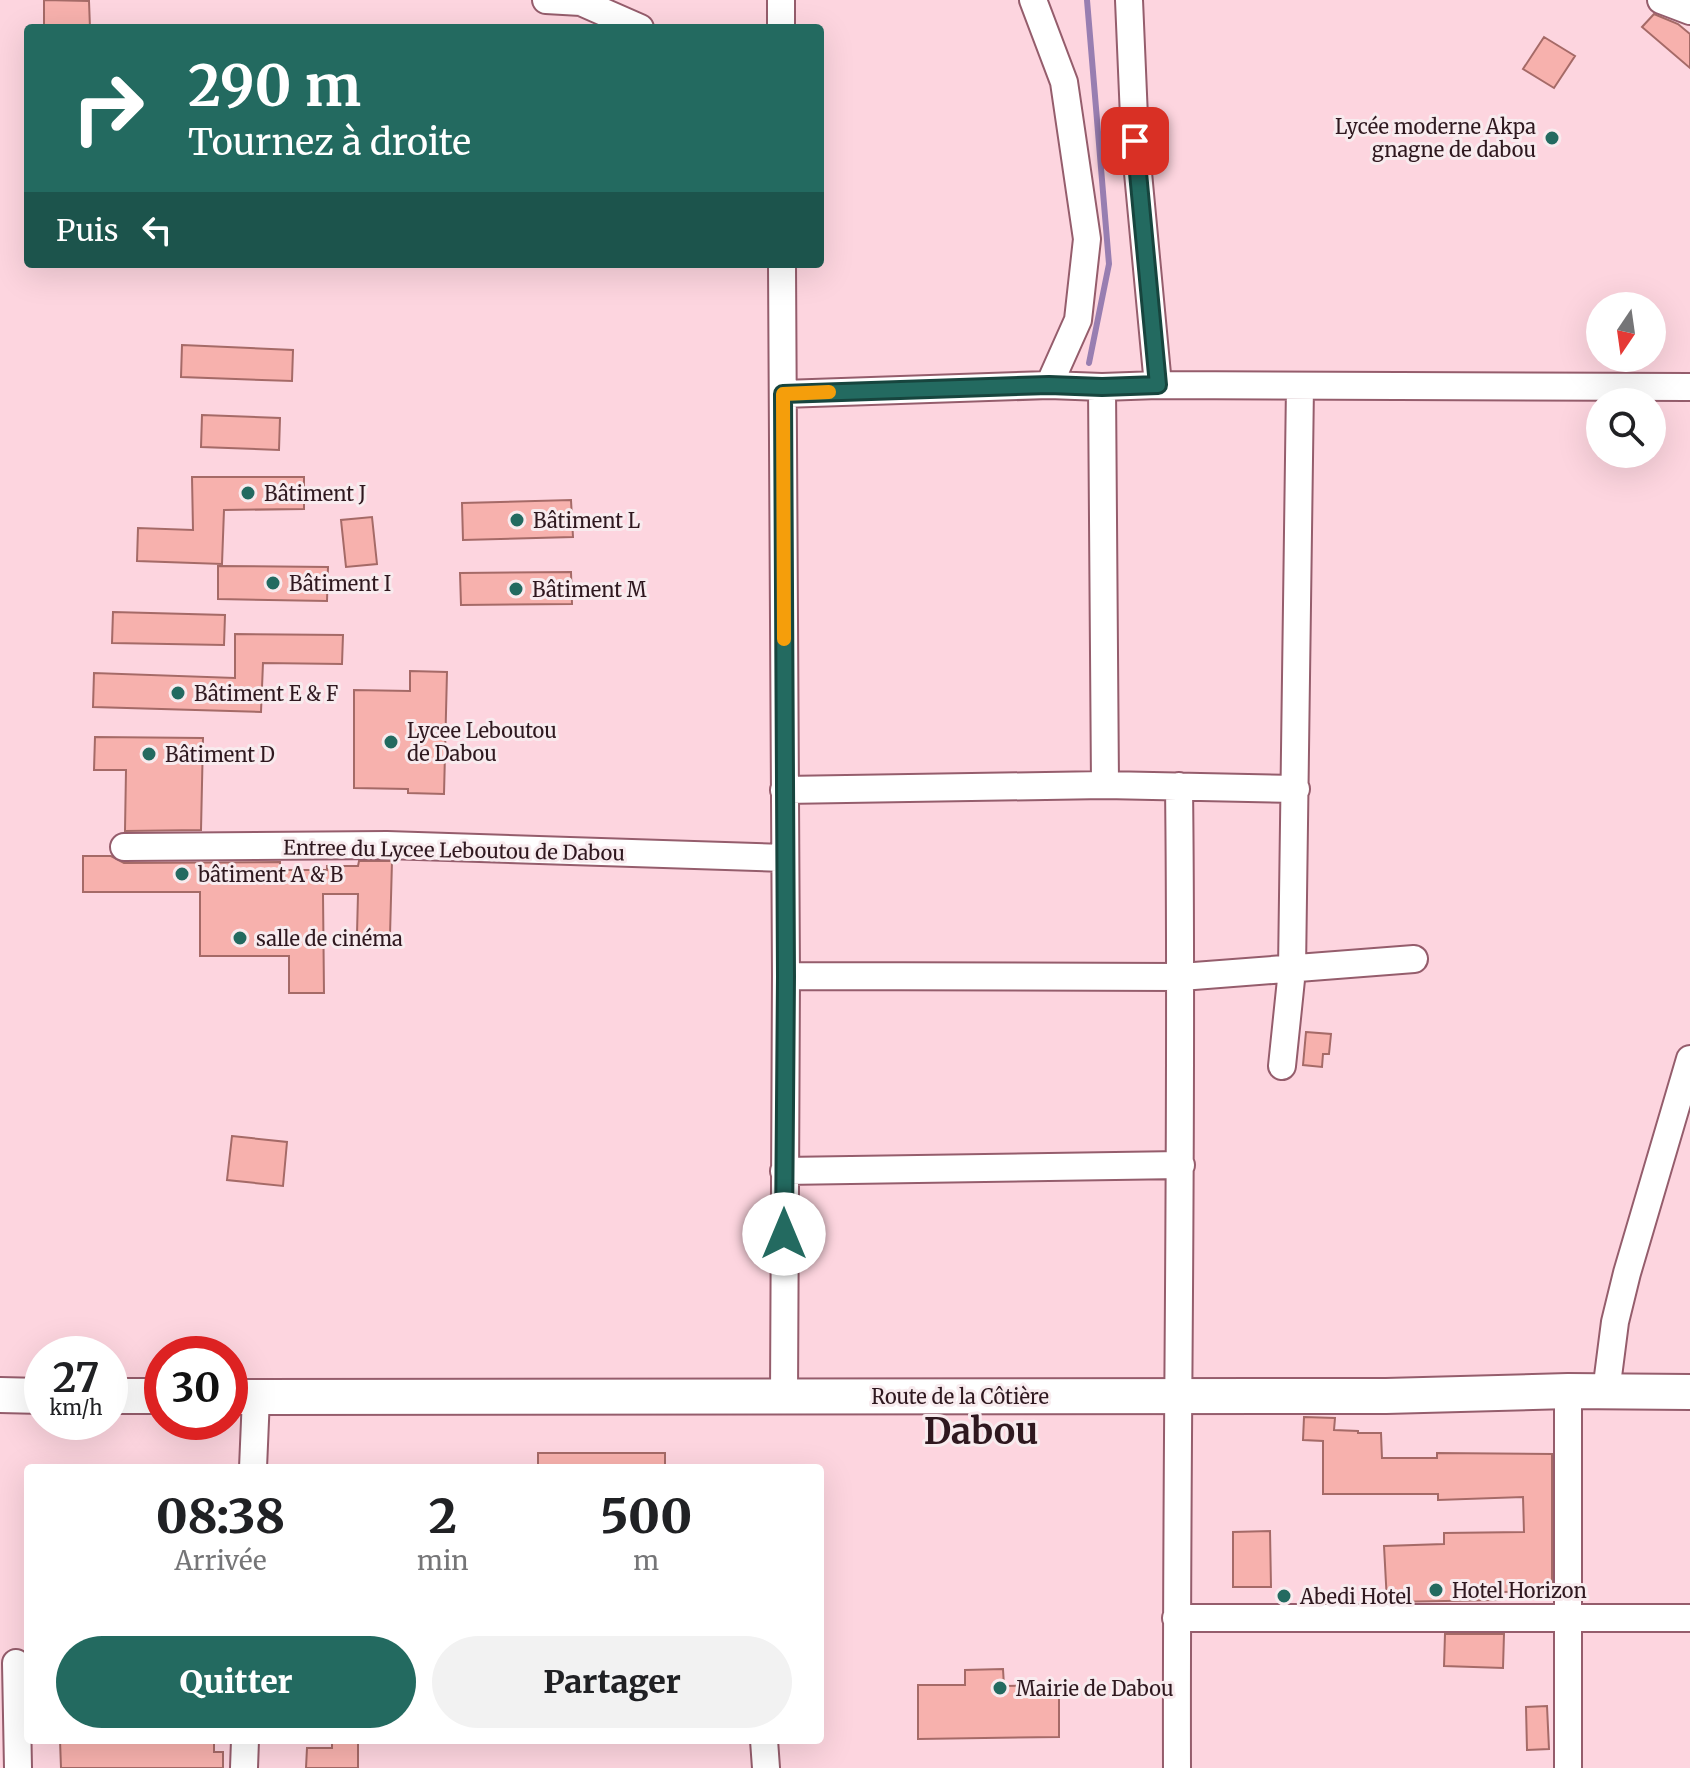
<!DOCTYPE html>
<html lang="fr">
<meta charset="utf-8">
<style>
:root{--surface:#fff;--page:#f2f2f2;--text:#202124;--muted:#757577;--accent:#236a60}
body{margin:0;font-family:Merriweather,serif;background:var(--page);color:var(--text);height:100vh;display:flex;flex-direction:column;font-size:30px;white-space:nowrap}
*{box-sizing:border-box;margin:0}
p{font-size:26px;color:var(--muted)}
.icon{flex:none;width:44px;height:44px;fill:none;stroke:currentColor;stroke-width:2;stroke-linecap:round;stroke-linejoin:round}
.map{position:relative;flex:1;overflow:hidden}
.sheet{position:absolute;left:24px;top:1464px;width:800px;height:280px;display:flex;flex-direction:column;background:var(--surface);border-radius:8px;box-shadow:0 8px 32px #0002}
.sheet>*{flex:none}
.guide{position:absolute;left:24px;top:24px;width:800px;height:244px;border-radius:8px;box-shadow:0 8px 32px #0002;background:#236a60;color:#fff;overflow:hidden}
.needle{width:52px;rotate:193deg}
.fabs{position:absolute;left:1586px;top:292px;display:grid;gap:16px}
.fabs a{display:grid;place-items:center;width:80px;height:80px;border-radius:50%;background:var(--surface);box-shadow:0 8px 32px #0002;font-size:40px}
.speed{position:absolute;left:24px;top:1336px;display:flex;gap:16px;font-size:40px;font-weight:700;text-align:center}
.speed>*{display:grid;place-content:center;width:104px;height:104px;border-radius:50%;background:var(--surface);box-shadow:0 8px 32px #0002;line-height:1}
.speed small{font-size:20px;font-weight:400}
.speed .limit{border:12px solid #d22;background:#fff;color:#111}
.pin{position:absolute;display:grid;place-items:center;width:68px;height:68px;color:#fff;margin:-34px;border-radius:16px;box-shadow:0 4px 12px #0006}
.me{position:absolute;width:88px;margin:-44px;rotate:0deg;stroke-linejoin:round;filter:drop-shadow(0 0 6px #0008)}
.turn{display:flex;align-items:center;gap:28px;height:168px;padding:0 32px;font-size:36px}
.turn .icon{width:104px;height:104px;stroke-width:2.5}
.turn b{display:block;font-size:56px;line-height:68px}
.then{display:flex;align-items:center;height:76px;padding:0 32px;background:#0003;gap:16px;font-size:30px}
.eta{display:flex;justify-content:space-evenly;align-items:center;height:136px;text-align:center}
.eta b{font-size:48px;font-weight:800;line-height:56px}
.action{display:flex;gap:16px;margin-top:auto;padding:16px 32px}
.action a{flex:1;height:92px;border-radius:48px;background:var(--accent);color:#fff;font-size:32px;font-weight:800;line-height:92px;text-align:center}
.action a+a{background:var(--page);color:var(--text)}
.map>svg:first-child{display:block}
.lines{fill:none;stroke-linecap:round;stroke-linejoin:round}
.stream{stroke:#987eb1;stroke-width:6}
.building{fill:#f7b1ad;stroke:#a56a67;stroke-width:2}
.minor-casing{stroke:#955d6c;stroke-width:30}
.major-casing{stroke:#955d6c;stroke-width:38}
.minor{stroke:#fff;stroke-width:26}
.major{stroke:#fff;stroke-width:34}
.route-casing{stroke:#17453e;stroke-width:20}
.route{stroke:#236a60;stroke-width:14}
.slow{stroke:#f59e0b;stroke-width:14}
.poi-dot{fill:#236a60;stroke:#f8ebee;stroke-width:3}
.labels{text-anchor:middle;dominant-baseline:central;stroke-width:6;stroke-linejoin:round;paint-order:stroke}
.poi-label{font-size:20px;fill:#2f181f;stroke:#f8ebee;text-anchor:start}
.street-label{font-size:20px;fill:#2f181f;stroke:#f8ebee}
.town-label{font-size:36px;font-weight:bold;fill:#2f181f;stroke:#f8ebee}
</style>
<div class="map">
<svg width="1690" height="1768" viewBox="0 0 1690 1768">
<rect width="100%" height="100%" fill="#fdd5df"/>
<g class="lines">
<path class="stream" d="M1087 0 1109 264 1089 363"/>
</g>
<path class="building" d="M44 0 89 1 90 28H44Z
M1654 14 1678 24 1690 34V68L1642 27Z
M1544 37 1575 56 1554 88 1523 69Z
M182 345 293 350 292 381 181 377Z
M202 415 280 418 279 450 201 447Z
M192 477H304V509L224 510 222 564 137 561 138 528 193 530Z
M571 500 573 537 463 540 462 503Z
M372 517 377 564 346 567 341 520Z
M218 566 328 567 327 601 218 599Z
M571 572 572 604 461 605 460 573Z
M113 612 225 615 224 645 112 643Z
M235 634 343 635 342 664 263 663 261 712 93 707 94 673 235 678Z
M410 671 447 672 444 794 408 793V789L354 788V690L410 691Z
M95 737 203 738 201 830 125 831 126 770H94Z
M83 856H111L124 863 280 862V870H327V866H358L359 861H392L390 935 357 934 358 894H323L324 993H289V956H200V892H83Z
M1306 1032 1331 1034 1329 1054H1323L1322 1067 1303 1065Z
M232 1136 287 1142 283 1186 227 1180Z
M1304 1417 1335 1418 1334 1430 1358 1431V1433H1381L1382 1458H1437V1453L1552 1454V1591L1502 1592V1600L1387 1602 1384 1546 1444 1544V1533L1524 1532 1523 1497 1438 1500V1494H1323V1441L1303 1440Z
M538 1453H665V1468H538Z
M1270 1531 1271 1587H1233V1532Z
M1445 1634H1504L1503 1668 1444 1666Z
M1003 1669 1004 1686 1059 1685V1737L918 1739V1685H965V1670Z
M1547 1706 1549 1749 1527 1750 1526 1707Z
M60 1740H214V1752H223V1768H61Z
M332 1740H358V1768H306L307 1748H332Z"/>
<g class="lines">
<g class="minor-casing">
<path id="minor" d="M546 0 581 2 640 28
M781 0V28
M1033 0 1064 82 1087 239 1078 320 1049 385
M1129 0 1135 141 1158 385
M1661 0 1690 11
M782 264 786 976 784 1397
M1102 387 1105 785
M783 394 1049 385 1102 387 1158 385 1690 387
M784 790 1105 785 1296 789
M124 847 387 845 784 858
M786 976 1181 977 1414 959
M1282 1066 1292 970 1300 386
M784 1171 1181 1165
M1568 1391V1768
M1606 1392 1615 1322 1627 1273 1690 1059
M253 1468 256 1397
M1176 1618H1690
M16 1663 18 1768
M764 1740 766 1768
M244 1768 245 1740
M1177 1768C1176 1441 1183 1113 1179 786"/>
</g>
<g class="major-casing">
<path id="major" d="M0 1395 42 1396
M110 1396H162
M230 1397 1386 1396 1568 1391 1690 1392"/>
</g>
<use href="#minor" class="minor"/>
<use href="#major" class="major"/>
</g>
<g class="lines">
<g class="route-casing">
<path id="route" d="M784 1234 786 976 783 394 1049 385 1102 387 1158 385 1135 141"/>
</g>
<use href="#route" class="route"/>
<path class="slow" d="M784 639 783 394 829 392"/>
</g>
<g class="poi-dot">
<circle cx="1552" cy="138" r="8"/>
<circle cx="248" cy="493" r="8"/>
<circle cx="517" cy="520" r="8"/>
<circle cx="273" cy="583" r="8"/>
<circle cx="516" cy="589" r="8"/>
<circle cx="178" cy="693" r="8"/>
<circle cx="391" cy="742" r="8"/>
<circle cx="149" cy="754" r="8"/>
<circle cx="182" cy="874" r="8"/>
<circle cx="240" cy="938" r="8"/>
<circle cx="1436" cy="1590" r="8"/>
<circle cx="1284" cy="1596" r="8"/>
<circle cx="1000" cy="1688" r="8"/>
</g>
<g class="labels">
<g class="poi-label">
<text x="1536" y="126" text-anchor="end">Lycée moderne Akpa<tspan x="1536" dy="23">gnagne de dabou</tspan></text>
<text x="264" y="493">Bâtiment J</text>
<text x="533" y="520">Bâtiment L</text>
<text x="289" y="583">Bâtiment I</text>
<text x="532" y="589">Bâtiment M</text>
<text x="194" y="693">Bâtiment E &amp; F</text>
<text x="407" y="730">Lycee Leboutou<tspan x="407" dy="23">de Dabou</tspan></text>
<text x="165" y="754">Bâtiment D</text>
<text x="198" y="874">bâtiment A &amp; B</text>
<text x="256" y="938">salle de cinéma</text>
<text x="1452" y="1590">Hotel Horizon</text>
<text x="1300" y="1596">Abedi Hotel</text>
<text x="1016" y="1688">Mairie de Dabou</text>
</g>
<g class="street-label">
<text transform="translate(454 850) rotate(1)">Entree du Lycee Leboutou de Dabou</text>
<text x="960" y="1396">Route de la Côtière</text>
</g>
<g class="town-label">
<text x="981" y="1431">Dabou</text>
</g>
</g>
</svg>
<div class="fabs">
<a><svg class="needle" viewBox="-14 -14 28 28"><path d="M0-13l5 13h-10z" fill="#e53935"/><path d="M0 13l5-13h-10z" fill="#757577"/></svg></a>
<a><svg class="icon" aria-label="search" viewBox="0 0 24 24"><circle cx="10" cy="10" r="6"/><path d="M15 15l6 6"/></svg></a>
</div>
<div class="speed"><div>27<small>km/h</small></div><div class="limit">30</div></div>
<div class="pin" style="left:1135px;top:141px;background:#d93025"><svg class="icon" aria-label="arrive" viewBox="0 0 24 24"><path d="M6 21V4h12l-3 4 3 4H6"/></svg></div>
<svg class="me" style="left:784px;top:1234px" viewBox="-20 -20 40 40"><circle r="19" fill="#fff"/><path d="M0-13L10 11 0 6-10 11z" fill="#236a60"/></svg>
<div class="guide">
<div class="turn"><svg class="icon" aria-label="right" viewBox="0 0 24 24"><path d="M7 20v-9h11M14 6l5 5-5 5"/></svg><div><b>290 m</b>Tournez à droite</div></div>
<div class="then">Puis<svg class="icon" aria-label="left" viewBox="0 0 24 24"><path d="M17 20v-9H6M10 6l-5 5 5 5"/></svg></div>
</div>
<section class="sheet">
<div class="eta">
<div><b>08:38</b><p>Arrivée</p></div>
<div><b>2</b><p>min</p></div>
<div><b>500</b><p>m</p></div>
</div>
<div class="action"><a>Quitter</a><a>Partager</a></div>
</section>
</div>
